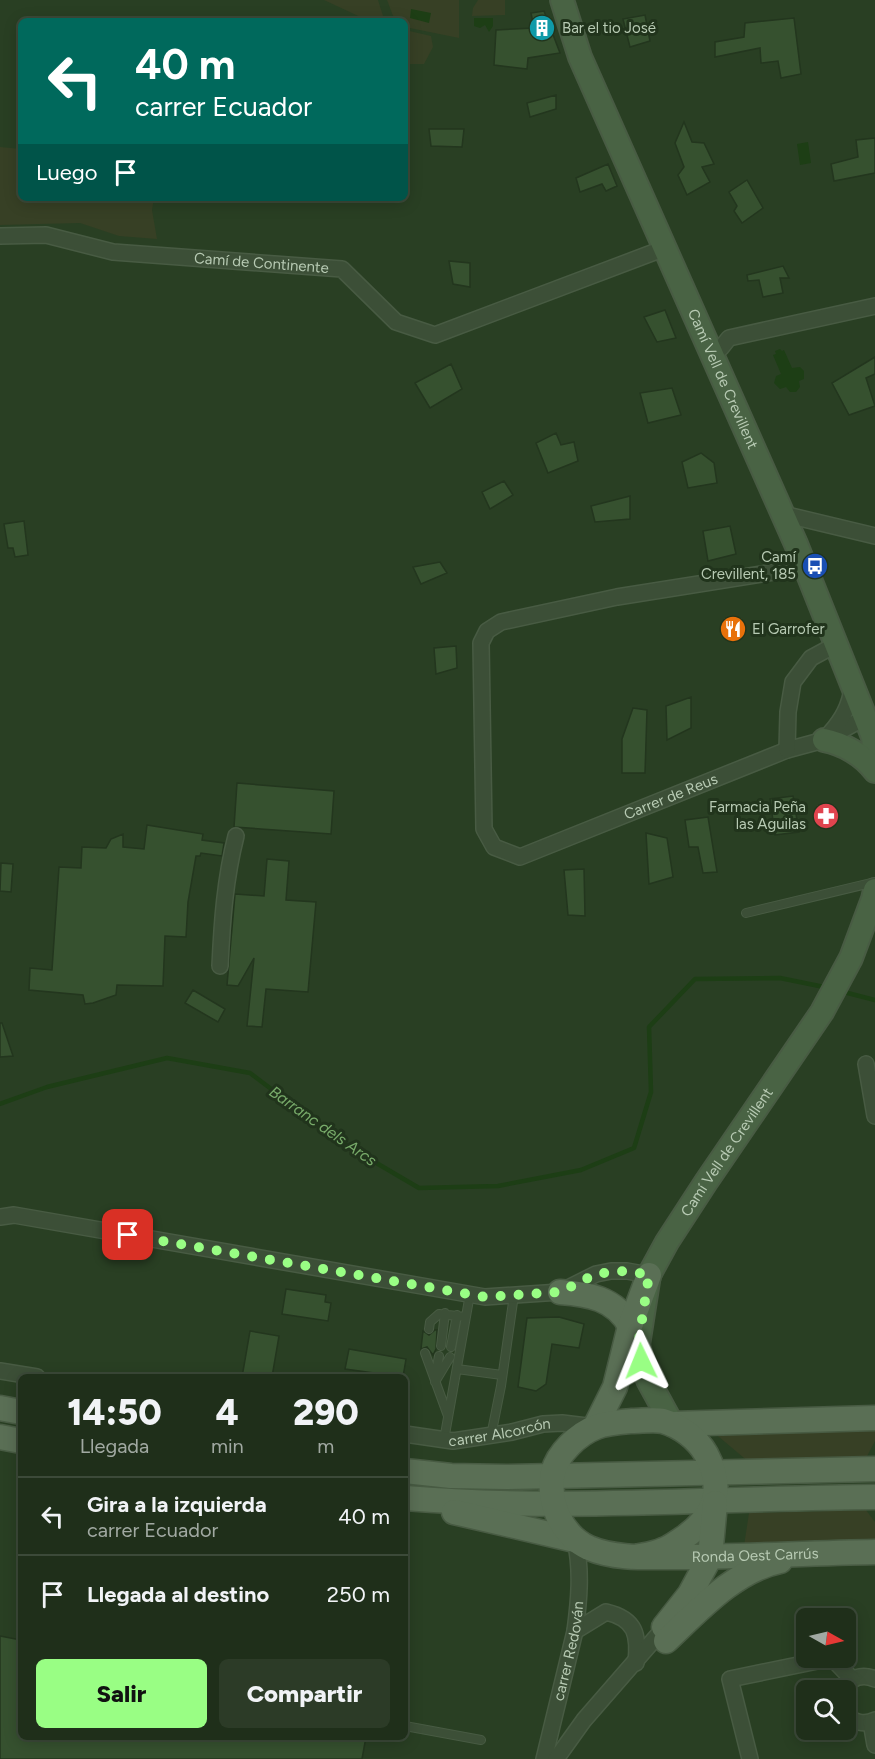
<!DOCTYPE html>
<html lang="es">
<meta charset="utf-8">
<style>
:root{--surface:#1f2f1a;--page:#2c3b27;--text:#f1f3f6;--muted:#a1a9a2;--line:#3c4a39;--accent:#99fe84}
body{margin:0;font-family:Figtree,sans-serif;background:var(--page);color:var(--text);height:100vh;display:flex;flex-direction:column;font-size:22px;white-space:nowrap}
*{box-sizing:border-box;margin:0}
p{font-size:20px;color:var(--muted)}
.icon{flex:none;width:33px;height:33px;fill:none;stroke:currentColor;stroke-width:2;stroke-linecap:round;stroke-linejoin:round}
.map{position:relative;flex:1;overflow:hidden}
.side{position:absolute;left:18px;top:1374px;width:390px;height:366px;display:flex;flex-direction:column;background:var(--surface);border-radius:9px;box-shadow:0 3px 15px #0003,0 0 0 2px var(--line)}
.side>*{flex:none}
.hud{position:absolute;left:18px;top:18px;width:390px;height:183px;border-radius:9px;box-shadow:0 3px 15px #0003,0 0 0 2px var(--line);background:#00695c;color:#fff;overflow:hidden}
.needle{width:39px;rotate:98deg}
.buttons{position:absolute;left:796px;top:1608px;display:grid;gap:12px}
.buttons a{display:grid;place-items:center;width:60px;height:60px;border-radius:9px;background:var(--surface);box-shadow:0 3px 15px #0003,0 0 0 2px var(--line);font-size:30px}
.pin{position:absolute;display:grid;place-items:center;width:51px;height:51px;color:#fff;margin:-26px;border-radius:12px;box-shadow:0 3px 9px #0006}
.me{position:absolute;width:66px;margin:-33px;rotate:358deg;stroke-linejoin:round;filter:drop-shadow(0 0 4px #0008)}
.turn{display:flex;align-items:center;gap:21px;height:126px;padding:0 18px;font-size:27px}
.turn .icon{width:78px;height:78px;stroke-width:2.5}
.turn b{display:block;font-size:42px;line-height:51px}
.then{display:flex;align-items:center;height:57px;padding:0 18px;background:#0003;gap:12px;font-size:22px}
.eta{display:flex;justify-content:space-evenly;align-items:center;height:102px;text-align:center}
.eta b{font-size:36px;font-weight:800;line-height:42px}
.primary-button{display:flex;gap:12px;margin-top:auto;padding:12px 18px}
.primary-button a{flex:1;height:69px;border-radius:9px;background:var(--accent);color:#111;font-size:24px;font-weight:800;line-height:69px;text-align:center}
.primary-button a+a{background:var(--page);color:var(--text)}
ul{padding:0;list-style:none}
li{display:flex;align-items:center;gap:18px;height:78px;padding:0 18px;border-top:2px solid var(--line)}
li div{flex:1}
li b{display:block;font-size:22px}
li em{font-style:normal}
.map>svg:first-child{display:block}
.green{fill:#374025}
.water{fill:#1d3e15}
.lines{fill:none;stroke-linecap:round;stroke-linejoin:round}
.stream{stroke:#1d3e15;stroke-width:4.5}
.building{fill:#36512f;stroke:#23361e;stroke-width:1.5}
.lane-casing{stroke:#485b43;stroke-width:10}
.street-casing{stroke:#485b43;stroke-width:18}
.secondary-casing{stroke:#485b43;stroke-width:26}
.primary-casing{stroke:#485b43;stroke-width:27}
.lane{stroke:#3c4f37;stroke-width:8}
.street{stroke:#3c4f37;stroke-width:15}
.secondary{stroke:#496344;stroke-width:22}
.primary{stroke:#5a6f55;stroke-width:24}
.route{stroke:#99fe84;stroke-width:10;stroke-dasharray:0 18}
.labels{text-anchor:middle;dominant-baseline:central;stroke-width:6;stroke-linejoin:round;paint-order:stroke}
.poi-label{font-size:15px;fill:#b7cab3;stroke:#21341c;text-anchor:start}
.street-label{font-size:15px;fill:#b7cab3;stroke:#21341c}
.water-label{font-size:16px;font-style:italic;fill:#78ab6a;stroke:#21341c}
</style>
<div class="map">
<svg width="875" height="1759" viewBox="0 0 875 1759">
<rect width="100%" height="100%" fill="#293f23"/>
<path class="green" d="M324 0H378L384 19 369 21Z
M387 0H459V38L405 27V21H395Z
M478 0H505V15L472 16 473 8Z
M405 30 431 36 433 47 424 64H405Z
M0 147 21 149V198H154L152 210 157 239 119 236 80 223 0 225Z
M875 1426V1441L864 1462 750 1463 712 1431Z
M866 1510 875 1522V1543L744 1546 749 1513Z"/>
<path class="water" d="M411 9 431 13 429 23 410 18Z
M474 18H493V26L489 32 485 25 480 28 474 26Z
M808 142 811 163 800 165 797 144Z
M780 349 782 351 784 350 792 368 800 367 804 371V379L799 381 800 387 796 392H790L786 387 780 389 774 383 776 376 781 374 773 355 776 354 775 351Z"/>
<g class="lines">
<path class="stream" d="M840 991 875 1000
M0 1104 47 1087 167 1058 250 1073 344 1144 419 1188 498 1186 581 1170 634 1148 651 1092 649 1027 695 979 780 978 829 988"/>
</g>
<path class="building" d="M544 11 560 53 528 58 527 69 494 65 496 30 534 28 531 13Z
M645 15 650 41 630 47 623 19Z
M794 18 801 74 781 78 778 61 761 63 760 48 715 57V42L744 37 745 23Z
M556 95V109L530 117 527 103Z
M684 122 692 142 704 143 714 164 702 167 710 182 687 195 678 175 684 167 675 143Z
M429 129H464L462 147 431 146Z
M875 138V173L834 181 831 164 858 157 856 140Z
M608 164 617 186 606 191 602 184 580 192 576 178Z
M747 180 763 208 742 223 734 211 737 206 729 192Z
M449 261 470 263V287L453 284Z
M783 266 789 278H780L783 293 763 297 759 280 748 281 747 275Z
M665 310 676 338 657 342 644 317Z
M875 357V374L866 378 875 406 849 415 832 383Z
M451 364 462 389 430 408 415 383Z
M672 388 681 415 648 423 640 393Z
M556 433 561 445 574 442 578 461 548 473 536 443Z
M701 453 714 463 717 483 688 488 682 462Z
M504 481 513 495 490 509 482 492Z
M630 496V519L595 522 591 506Z
M24 521 28 555 15 557 13 548H8L4 524Z
M730 526 736 554 708 561 703 531Z
M440 562 447 573 421 584 413 567Z
M456 646 457 668 436 674 434 648Z
M691 697V728L667 740 666 706Z
M633 708 647 710 645 773H622V739Z
M237 783 334 791 331 834 234 827Z
M793 796 799 832 775 835 770 799Z
M708 817 717 872 703 873 698 847H689L685 820Z
M147 825 203 834 202 840 224 843 222 856 201 853 200 856H196L188 902 186 937 165 936 163 986 117 985 116 995 93 1003 85 1004 83 995 29 990 30 968 52 970 59 867 81 868 82 847 106 848 111 839 123 834V847L144 849Z
M646 833 667 838 673 877 649 884Z
M267 859 289 861 286 900 316 902 308 992 266 989 262 1027 247 1026 254 958 238 986 227 985 235 894 264 896Z
M1 863 13 864 11 892 0 891Z
M584 869 585 916 568 915 564 870Z
M193 990 225 1009 218 1022 185 1003Z
M0 1023H2L13 1056 0 1057Z
M286 1289 326 1295 325 1302 331 1303 328 1321 282 1314Z
M559 1317 584 1324 579 1348 552 1344 546 1384 536 1391 518 1387 527 1318Z
M435 1330H437L436 1349 433 1355 427 1347 421 1349 423 1331 429 1335Z
M250 1331 279 1336 272 1377H242Z
M349 1349 406 1359 403 1377 345 1369Z
M0 1636 21 1640V1737H366L362 1759H0Z"/>
<g class="lines">
<g class="lane-casing">
<path id="lane" d="M746 913 875 882
M429 1329 430 1322 439 1314 466 1317
M441 1346 445 1313
M451 1347 457 1315
M425 1353 448 1416
M457 1369 502 1375
M435 1377 439 1356
M435 1382 450 1357
M491 1436 501 1386 514 1295
M444 1440 470 1294
M405 1726 481 1740"/>
</g>
<g class="street-casing">
<g id="street">
<path id="s1" d="M0 236 46 235 113 252 342 269 396 322 435 335 665 248"/>
<path d="M710 351 721 348 729 338 875 306"/>
<path d="M783 514 875 536"/>
<path id="s2" d="M805 567 617 597 501 622 487 631 481 643 484 829 494 847 520 857 787 750 824 740 866 717"/>
<path d="M830 733C842 720 850 706 852 688"/>
<path d="M787 750 788 712 793 682 811 658 835 645"/>
<path d="M220 966C222 922 225 879 236 836"/>
<path d="M866 1064 875 1116"/>
<path d="M0 1217 14 1215 485 1297 560 1292 596 1274 611 1271H627L649 1275"/>
<path d="M0 1371 37 1377"/>
<path id="s3" d="M405 1434 453 1441 512 1432 543 1424 562 1423 595 1427"/>
<path d="M575 1631 606 1612C636 1619 639 1635 636 1663"/>
<path d="M843 1690C850 1678 861 1673 875 1679"/>
<path d="M846 1714C853 1723 865 1725 875 1720"/>
<path d="M871 1722 875 1745"/>
<path id="s4" d="M544 1759 575 1631C579 1601 582 1570 575 1540"/>
<path d="M556 1759 584 1720 658 1635"/>
<path d="M750 1759 730 1679 832 1658 852 1679"/>
</g>
</g>
<g class="secondary-casing">
<g id="secondary">
<path id="s5" d="M562 0 580 57 796 544 869 727 873 737 875 763"/>
<path d="M824 740C844 744 863 755 875 771"/>
<path id="s6" d="M672 1424 648 1380 638 1345 649 1275 667 1242 706 1182 822 1012 851 958 873 899 875 890"/>
</g>
</g>
<g class="primary-casing">
<g id="primary">
<path d="M560 1292C588 1294 615 1298 630 1326"/>
<path d="M0 1408 21 1412"/>
<path d="M672 1424 875 1418"/>
<path d="M595 1427 615 1387 630 1326 649 1275"/>
<path d="M0 1437 21 1441"/>
<path d="M405 1471 451 1476 506 1477 875 1469"/>
<path d="M405 1498C561 1511 718 1498 875 1497"/>
<path d="M454 1512 575 1540"/>
<path id="s7" d="M636 1557C645 1555 654 1554 663 1550 670 1548 676 1543 682 1539 715 1517 725 1489 706 1454 697 1438 680 1426 663 1421 654 1419 642 1421 632 1421 620 1422 606 1423 596 1427 578 1434 558 1453 553 1472 547 1502 561 1535 589 1548 615 1559 647 1557 675 1557 741 1557 808 1553 875 1552"/>
<path d="M664 1627 690 1594 710 1557 715 1503"/>
<path d="M666 1641C699 1610 735 1570 780 1561"/>
</g>
</g>
<use href="#lane" class="lane"/>
<use href="#street" class="street"/>
<use href="#secondary" class="secondary"/>
<use href="#primary" class="primary"/>
</g>
<g class="lines">
<path class="route" d="M128 1235 485 1297 560 1292 596 1274 611 1272 627 1271 649 1275 638 1345 641 1361"/>
</g>
<defs>
<g id="building-disc" transform="scale(1.35)"><circle r="9.5" fill="#0f9aa8" stroke="#21341c"/><path d="M-4-6H4V6H1V3H-1V6H-4ZM-2.5-4.3h1.7v1.8h-1.7ZM.8-4.3h1.7v1.8H.8ZM-2.5-1h1.7V.8h-1.7ZM.8-1h1.7V.8H.8Z" fill="#fff"/></g>
<g id="bus-disc" transform="scale(1.35)"><circle r="9.5" fill="#1a4fb4" stroke="#21341c"/><path d="M-5-6H5V4H4V6H2V4H-2V6H-4V4H-5ZM-3.5-4V0h7V-4ZM-3.5 1.2v1.5H-2V1.2ZM2 1.2v1.5H3.5V1.2Z" fill="#fff"/></g>
<g id="restaurant-disc" transform="scale(1.35)"><circle r="9.5" fill="#e8710a" stroke="#21341c"/><path d="M-5-6h1v4h1v-4h1v4h1v-4h1v5L-1.5 .5V6h-2V.5L-5-1ZM5-6V6H3V1.5H1.5Q1.5-4 5-6Z" fill="#fff"/></g>
<g id="pharmacy-disc" transform="scale(1.35)"><circle r="9.5" fill="#e0444e" stroke="#21341c"/><path d="M-2-6h4v4h4v4h-4v4h-4v-4h-4v-4h4Z" fill="#fff"/></g>
</defs>
<g fill-rule="evenodd">
<use href="#building-disc" x="542" y="28"/>
<use href="#bus-disc" x="815" y="566"/>
<use href="#restaurant-disc" x="733" y="629"/>
<use href="#pharmacy-disc" x="826" y="816"/>
</g>
<g class="labels">
<g class="poi-label">
<text x="562" y="28">Bar el tio José</text>
<text x="796" y="557" text-anchor="end">Camí<tspan x="796" dy="17">Crevillent, 185</tspan></text>
<text x="752" y="629">El Garrofer</text>
<text x="806" y="807" text-anchor="end">Farmacia Peña<tspan x="806" dy="17">las Aguilas</tspan></text>
</g>
<g class="street-label">
<text stroke="none"><textPath href="#s1" startOffset="264">Camí de Continente</textPath></text>
<text stroke="none"><textPath href="#s5" startOffset="412">Camí Vell de Crevillent</textPath></text>
<text stroke="none"><textPath href="#s2" startOffset="736">Carrer de Reus</textPath></text>
<text stroke="none"><textPath href="#s6" startOffset="303">Camí Vell de Crevillent</textPath></text>
<text stroke="none"><textPath href="#s3" startOffset="96">carrer Alcorcón</textPath></text>
<text stroke="none"><textPath href="#s7" startOffset="594">Ronda Oest Carrús</textPath></text>
<text stroke="none"><textPath href="#s4" startOffset="111">carrer Redován</textPath></text>
</g>
<g class="water-label">
<text transform="translate(323 1126) rotate(35)">Barranc dels Arcs</text>
</g>
</g>
</svg>
<div class="buttons">
<a><svg class="needle" viewBox="-14 -14 28 28"><path d="M0-13l5 13h-10z" fill="#e53935"/><path d="M0 13l5-13h-10z" fill="#a1a9a2"/></svg></a>
<a><svg class="icon" aria-label="search" viewBox="0 0 24 24"><circle cx="10" cy="10" r="6"/><path d="M15 15l6 6"/></svg></a>
</div>
<div class="pin" style="left:128px;top:1235px;background:#d93025"><svg class="icon" aria-label="arrive" viewBox="0 0 24 24"><path d="M6 21V4h12l-3 4 3 4H6"/></svg></div>
<svg class="me" style="left:641px;top:1361px" viewBox="-20 -20 40 40"><path d="M0-17L14 15 0 8-14 15z" fill="#99fe84" stroke="#fff" stroke-width="4"/></svg>
<div class="hud">
<div class="turn"><svg class="icon" aria-label="left" viewBox="0 0 24 24"><path d="M17 20v-9H6M10 6l-5 5 5 5"/></svg><div><b>40 m</b>carrer Ecuador</div></div>
<div class="then">Luego<svg class="icon" aria-label="arrive" viewBox="0 0 24 24"><path d="M6 21V4h12l-3 4 3 4H6"/></svg></div>
</div>
<section class="side">
<div class="eta">
<div><b>14:50</b><p>Llegada</p></div>
<div><b>4</b><p>min</p></div>
<div><b>290</b><p>m</p></div>
</div>
<ul>
<li><svg class="icon" aria-label="left" viewBox="0 0 24 24"><path d="M17 20v-9H6M10 6l-5 5 5 5"/></svg><div><b>Gira a la izquierda</b><p>carrer Ecuador</p></div><em>40 m</em></li>
<li><svg class="icon" aria-label="arrive" viewBox="0 0 24 24"><path d="M6 21V4h12l-3 4 3 4H6"/></svg><div><b>Llegada al destino</b></div><em>250 m</em></li>
</ul>
<div class="primary-button"><a>Salir</a><a>Compartir</a></div>
</section>
</div>
